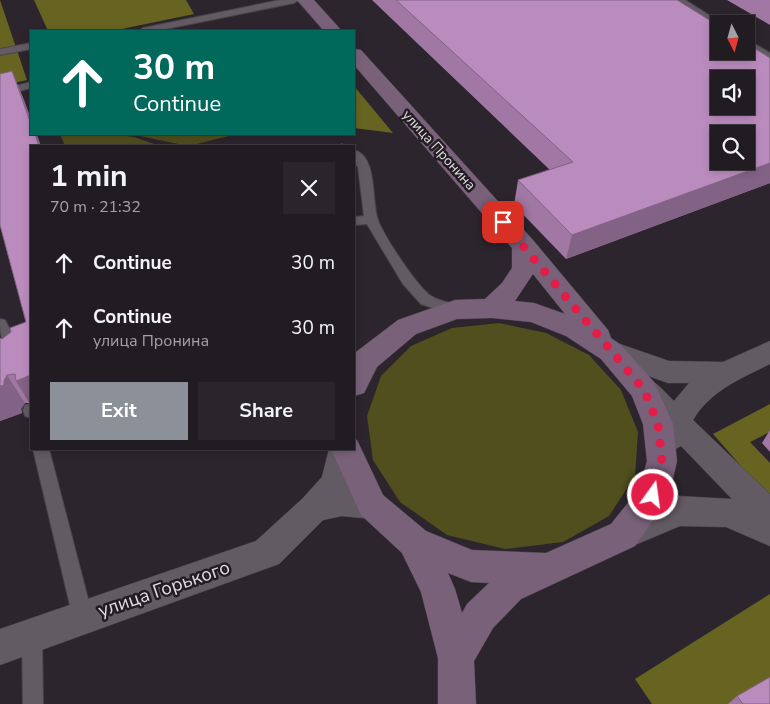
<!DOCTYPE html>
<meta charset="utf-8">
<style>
:root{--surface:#211c22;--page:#29252a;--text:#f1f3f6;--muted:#a2a1a5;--line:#3e3a40;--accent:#8c9099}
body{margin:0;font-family:"Nunito Sans",sans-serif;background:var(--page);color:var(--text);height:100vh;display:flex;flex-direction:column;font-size:19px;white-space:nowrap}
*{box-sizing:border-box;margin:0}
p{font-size:16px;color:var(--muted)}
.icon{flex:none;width:28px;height:28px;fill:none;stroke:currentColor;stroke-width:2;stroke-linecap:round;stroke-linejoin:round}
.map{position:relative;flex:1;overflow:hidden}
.drawer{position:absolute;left:30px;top:145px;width:325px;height:305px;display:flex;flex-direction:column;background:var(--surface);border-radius:0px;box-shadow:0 2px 8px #0003,0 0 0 1px var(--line)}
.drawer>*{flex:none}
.hud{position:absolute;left:30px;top:30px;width:325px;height:105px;border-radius:0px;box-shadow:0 2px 8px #0003,0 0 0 1px var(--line);background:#00695c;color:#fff;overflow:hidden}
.needle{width:32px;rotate:174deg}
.controls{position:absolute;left:710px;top:15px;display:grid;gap:10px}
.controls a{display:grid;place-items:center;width:45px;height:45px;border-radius:0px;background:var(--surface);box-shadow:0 2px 8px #0003,0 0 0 1px var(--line);font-size:25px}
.pin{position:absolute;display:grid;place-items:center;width:42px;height:42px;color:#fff;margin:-21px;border-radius:10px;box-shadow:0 2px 8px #0006}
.me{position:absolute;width:55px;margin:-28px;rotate:14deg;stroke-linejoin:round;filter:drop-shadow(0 0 4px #0008)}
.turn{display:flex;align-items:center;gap:18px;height:105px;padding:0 20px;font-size:22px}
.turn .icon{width:65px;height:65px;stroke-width:2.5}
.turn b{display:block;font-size:35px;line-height:42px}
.round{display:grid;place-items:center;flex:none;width:52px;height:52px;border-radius:0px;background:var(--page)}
.head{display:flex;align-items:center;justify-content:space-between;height:85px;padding:0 20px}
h1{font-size:30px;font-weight:700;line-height:38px}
.action{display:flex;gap:10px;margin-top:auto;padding:10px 20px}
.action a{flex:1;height:58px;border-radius:0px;background:var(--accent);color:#fff;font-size:20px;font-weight:700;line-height:58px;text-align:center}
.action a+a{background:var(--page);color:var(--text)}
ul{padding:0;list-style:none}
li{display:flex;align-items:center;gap:15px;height:65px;padding:0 20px}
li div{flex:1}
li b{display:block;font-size:19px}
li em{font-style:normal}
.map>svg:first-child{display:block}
.green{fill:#514f1d}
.forest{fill:#676422}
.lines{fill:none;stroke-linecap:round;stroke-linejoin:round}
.service-casing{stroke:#49444a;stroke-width:2}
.minor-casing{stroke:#49444a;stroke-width:1}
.tertiary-casing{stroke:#49444a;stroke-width:1}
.secondary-casing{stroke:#49444a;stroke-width:1}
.service{fill:#635b63;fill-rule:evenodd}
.minor{fill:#635b63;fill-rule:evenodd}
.tertiary{fill:#635b63;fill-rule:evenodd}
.secondary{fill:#79617a;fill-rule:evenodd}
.wall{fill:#a078a3}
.shaded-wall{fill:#826285}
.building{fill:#ba8cbe;stroke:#826285;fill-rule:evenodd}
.route{stroke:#e11d48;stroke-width:9;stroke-dasharray:0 16.2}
.labels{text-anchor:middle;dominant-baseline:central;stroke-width:5;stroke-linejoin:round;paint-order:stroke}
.far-street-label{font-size:14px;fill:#e1dce1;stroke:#221c23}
.near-street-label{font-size:19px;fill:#e1dce1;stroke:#221c23}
</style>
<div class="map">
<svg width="770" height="704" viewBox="0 0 770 704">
<rect width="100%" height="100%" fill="#2c252d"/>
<path class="green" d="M60 134H112L134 137 160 146H65Z
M130 134H237L188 146Z
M499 323 546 333 589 355 621 390 638 432 635 476 609 516 563 542 505 549 447 535 400 502 373 460 367 416 381 376 411 346 452 328Z"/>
<path class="forest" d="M0 0 27 80 0 86Z
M34 0H186L194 14 112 31H48Z
M354 86 393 133 354 128Z
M770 404V432L750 442 770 463V499L713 434Z
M770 594V704H652L635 679Z"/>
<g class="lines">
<g class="service-casing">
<path id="service" d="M280 0H299L294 3 156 31H138L143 28Z
M674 0H685L723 24H719V28L716 27Z
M746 39 770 53V60L746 46Z
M31 43V49L0 55V49Z
M31 82V88L0 96V90Z
M354 150C378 156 371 202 378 220 383 235 418 288 431 296 439 301 451 303 460 306L462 310 460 314 455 315 421 304 403 284 367 224 354 225V217L364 216 358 167 354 162Z
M0 319 5 320 7 324 23 353 20 357 15 359 10 357C2 342 0 336 0 319Z
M31 404V418L25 416 23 410 25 405Z
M33 449H49L93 618 90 625 83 628 76 625 73 618Z
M32 626 39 629 42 636 43 704H23L22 636 25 629Z"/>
</g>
<g class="minor-casing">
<path id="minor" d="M611 341 669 361 723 362 770 341V364C741 378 710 391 693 420L770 494V546L726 527 680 526 623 550 611 546 606 535 611 524 678 496 732 499 681 446 669 452 658 448 654 439 660 425 634 398 630 390 634 382C654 375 660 388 674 401L689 383H668L601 359 597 352 601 345Z"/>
</g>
<g class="tertiary-casing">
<path id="tertiary" d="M354 440 359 449 349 488 372 491 383 495 388 505 383 515 372 519 342 516 323 520 279 564 0 665V629L256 541 303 498 322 477 329 449H354Z"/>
</g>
<g class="secondary-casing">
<path id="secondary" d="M297 0H314L342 31H324Z
M354 49 361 50 533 240 608 330 611 338 621 345 654 382 673 424 677 461 669 495 664 505 635 546 521 599 493 628 474 661 476 704H438V658L421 592 402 553 361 515 331 449H354V439L357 440 383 495 426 531 472 550 546 553 611 524 639 489 647 461 643 424 632 396 601 359 566 336 531 322 492 318 457 319 416 334 377 367 364 393 354 396V357L356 352 398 320 455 300 485 299 502 283 512 268V248L354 65ZM533 274 565 314 534 303 515 301ZM448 573 471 582 489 583 467 604 462 613 455 589Z"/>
</g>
<use href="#service" class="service"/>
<use href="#minor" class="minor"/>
<use href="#tertiary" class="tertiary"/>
<use href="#secondary" class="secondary"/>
</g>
<path class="wall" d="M372 0H677L770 58V183L566 259 514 205 518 180 550 170Z
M727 0H770V25Z
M12 71 24 100 41 146H31V406L29 403H25L21 409 22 413 0 421 2 339 26 322Z
M770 430V452L762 443Z
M737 696 770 704H728Z"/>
<path class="shaded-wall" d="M12 71 31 120V124Z
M35 134H36L41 146H39Z
M770 163V183L566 259 572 235Z
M7 375 25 403 21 409 22 413 0 421V386Z
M31 375V406L16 381Z"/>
<path class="building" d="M396 0H677L719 26V51H746V43L770 58V163L572 235 518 180 573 162ZM719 79H746V106H719ZM719 134H746V161H719Z
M12 71 31 124V134H35L39 146H31V375L16 381 15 374 7 375 4 381V385L0 386V338L2 339 11 332 10 328 26 322 0 225V74Z
M343 144 344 146H328Z
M770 677V704H743L737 696Z"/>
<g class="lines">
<path class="route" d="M503 222 644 390 658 424 662 461 653 495"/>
</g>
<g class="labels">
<g class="far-street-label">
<text transform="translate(439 150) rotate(48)">улица Пронина</text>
</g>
<g class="near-street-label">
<text transform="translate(164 589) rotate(-19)">улица Горького</text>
</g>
</g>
</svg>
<div class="controls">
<a><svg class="needle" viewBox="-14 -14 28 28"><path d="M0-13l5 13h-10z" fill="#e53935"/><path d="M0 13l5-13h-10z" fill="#a2a1a5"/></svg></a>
<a><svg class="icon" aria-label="sound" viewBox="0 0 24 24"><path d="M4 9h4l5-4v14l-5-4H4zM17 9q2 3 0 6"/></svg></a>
<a><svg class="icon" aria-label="search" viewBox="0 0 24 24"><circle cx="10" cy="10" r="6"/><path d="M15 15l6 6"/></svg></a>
</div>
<div class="pin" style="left:503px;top:222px;background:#d93025"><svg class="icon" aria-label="arrive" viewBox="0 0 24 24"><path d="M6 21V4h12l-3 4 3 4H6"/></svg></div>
<svg class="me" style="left:653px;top:495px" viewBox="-20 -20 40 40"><circle r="17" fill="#e11d48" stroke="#fff" stroke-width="3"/><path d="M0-11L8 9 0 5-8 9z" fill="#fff"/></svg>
<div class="hud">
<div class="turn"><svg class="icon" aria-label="ahead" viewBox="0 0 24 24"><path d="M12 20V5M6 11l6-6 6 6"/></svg><div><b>30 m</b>Continue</div></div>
</div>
<section class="drawer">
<div class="head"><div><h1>1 min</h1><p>70 m · 21:32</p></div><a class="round"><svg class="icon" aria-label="close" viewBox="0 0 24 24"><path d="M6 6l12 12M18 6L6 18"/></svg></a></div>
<ul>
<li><svg class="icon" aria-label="ahead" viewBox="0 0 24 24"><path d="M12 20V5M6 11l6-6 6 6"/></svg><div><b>Continue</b></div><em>30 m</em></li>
<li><svg class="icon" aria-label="ahead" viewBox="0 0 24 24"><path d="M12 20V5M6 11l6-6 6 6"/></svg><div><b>Continue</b><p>улица Пронина</p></div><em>30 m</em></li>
</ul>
<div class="action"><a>Exit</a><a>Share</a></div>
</section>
</div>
